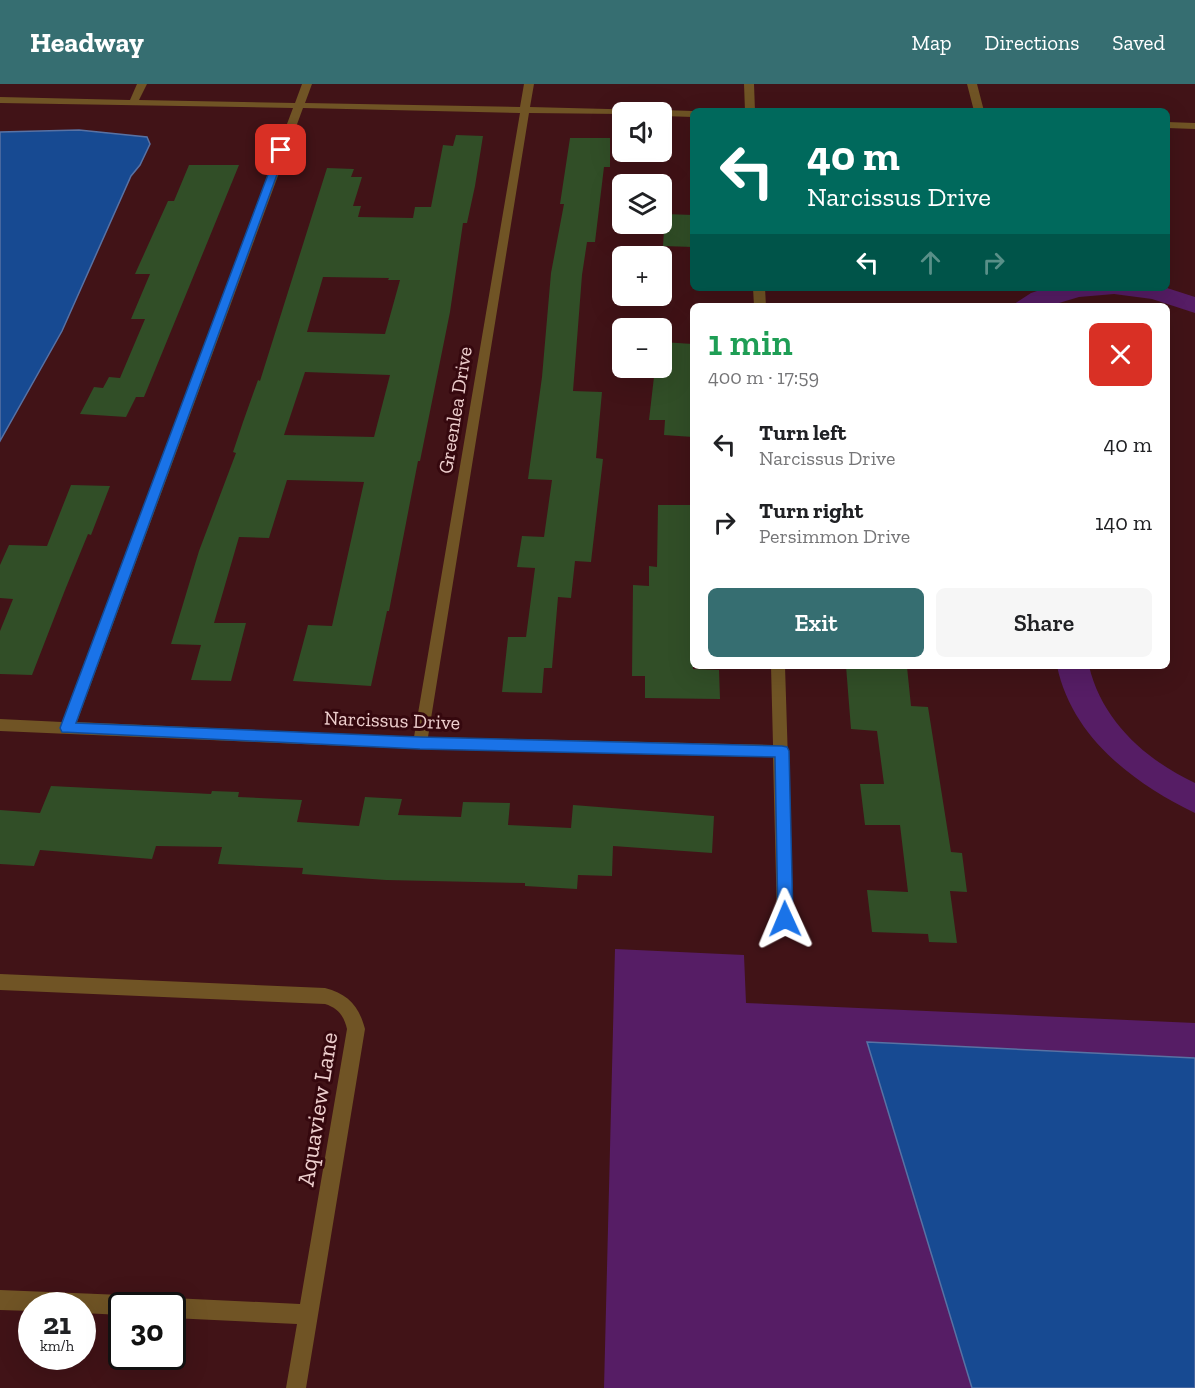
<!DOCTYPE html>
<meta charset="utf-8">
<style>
:root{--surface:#fff;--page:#f6f6f6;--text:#202124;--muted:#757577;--accent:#366e71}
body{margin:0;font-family:"Zilla Slab",serif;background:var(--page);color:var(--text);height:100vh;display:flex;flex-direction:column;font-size:22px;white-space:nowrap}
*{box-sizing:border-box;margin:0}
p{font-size:20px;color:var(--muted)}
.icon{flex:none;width:33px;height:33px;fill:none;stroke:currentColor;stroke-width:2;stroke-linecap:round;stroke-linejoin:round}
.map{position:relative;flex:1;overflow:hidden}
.drawer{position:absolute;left:690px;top:219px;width:480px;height:366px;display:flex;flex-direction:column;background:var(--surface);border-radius:9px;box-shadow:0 6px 24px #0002}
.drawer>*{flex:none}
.banner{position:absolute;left:690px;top:24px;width:480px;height:183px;border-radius:9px;box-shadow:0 6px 24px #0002;background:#00695c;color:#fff;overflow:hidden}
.fabs{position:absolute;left:612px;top:18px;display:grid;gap:12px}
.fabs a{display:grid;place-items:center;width:60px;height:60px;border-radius:9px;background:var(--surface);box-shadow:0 6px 24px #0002;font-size:30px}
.speed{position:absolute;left:18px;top:1208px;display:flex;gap:12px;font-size:30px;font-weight:700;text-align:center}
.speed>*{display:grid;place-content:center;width:78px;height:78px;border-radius:50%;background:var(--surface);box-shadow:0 6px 24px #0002;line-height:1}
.speed small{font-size:15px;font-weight:400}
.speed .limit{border:3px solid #111;border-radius:9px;background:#fff;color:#111}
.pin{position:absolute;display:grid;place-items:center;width:51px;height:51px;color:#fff;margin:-26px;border-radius:12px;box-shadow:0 3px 9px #0006}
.me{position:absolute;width:66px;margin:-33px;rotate:359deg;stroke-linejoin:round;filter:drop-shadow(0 0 4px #0008)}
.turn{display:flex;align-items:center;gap:21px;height:126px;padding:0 18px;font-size:27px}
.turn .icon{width:78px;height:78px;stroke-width:2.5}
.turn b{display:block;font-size:42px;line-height:51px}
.lanes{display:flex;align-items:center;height:57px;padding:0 18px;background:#0003;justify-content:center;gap:30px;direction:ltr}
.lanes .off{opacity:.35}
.round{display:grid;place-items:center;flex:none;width:63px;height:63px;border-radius:9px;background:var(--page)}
.summary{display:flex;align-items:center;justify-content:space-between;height:102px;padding:0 18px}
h1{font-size:36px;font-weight:600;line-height:45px;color:#1e9e55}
.action{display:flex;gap:12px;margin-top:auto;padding:12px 18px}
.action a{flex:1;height:69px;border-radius:9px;background:var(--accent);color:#fff;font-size:24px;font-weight:600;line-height:69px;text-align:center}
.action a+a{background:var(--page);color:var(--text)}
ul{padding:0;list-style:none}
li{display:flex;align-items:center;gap:18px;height:78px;padding:0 18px}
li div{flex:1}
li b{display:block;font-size:22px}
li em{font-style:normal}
header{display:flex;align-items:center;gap:36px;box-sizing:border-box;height:84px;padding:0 30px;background:var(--accent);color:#fff}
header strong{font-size:28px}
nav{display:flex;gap:33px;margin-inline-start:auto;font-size:21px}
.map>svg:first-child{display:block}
.green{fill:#561d65}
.water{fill:#174a92;stroke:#5872a4;stroke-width:1.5}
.building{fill:#314e27;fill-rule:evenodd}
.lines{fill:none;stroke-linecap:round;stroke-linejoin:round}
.minor{fill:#705425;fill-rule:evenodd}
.route{fill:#1a73e8;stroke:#114b97;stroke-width:1.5}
.labels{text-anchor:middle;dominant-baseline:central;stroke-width:6;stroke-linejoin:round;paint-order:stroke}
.street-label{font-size:20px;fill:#eecfce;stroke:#35080e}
.near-street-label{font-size:24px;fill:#eecfce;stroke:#35080e}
</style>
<header>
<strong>Headway</strong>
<nav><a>Map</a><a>Directions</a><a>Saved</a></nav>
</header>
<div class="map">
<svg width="1195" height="1304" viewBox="0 0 1195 1304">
<rect width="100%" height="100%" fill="#411317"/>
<path class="green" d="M1046 204H1167L1195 213V229L1152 215 1114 210 1079 213 1049 222H1011L1031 209Z
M1057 582H1089C1102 637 1146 676 1195 699V729C1133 699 1072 653 1057 582Z
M615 865 744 871 746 919 1195 939V974L867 958 972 1304H604Z"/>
<path class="water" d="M79 46 147 53 150 60 140 81 131 92 62 247 0 357V48Z
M867 958 1195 974V1304H972Z"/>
<path class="building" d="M456 51 483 52 475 102 467 139H463L450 228 420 377H418L389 527H387L371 602 293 597 308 541 332 542 364 398 287 396 269 454 239 453 214 539H246L231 597 191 596 201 561 171 560 199 467 236 369 233 368 243 338 258 296 260 297 327 84 354 85 351 93H362L353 122H361L358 133 413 134 415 123H431L443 61 453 62ZM323 193 389 194 388 196H400L385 250 307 248ZM305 288 390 291 374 353 284 351Z
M570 54H610V83H604L595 158H587L582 191 573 307 602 308 596 374 603 375 591 478 575 477 571 514 558 513 552 584H544L542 609 502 608 508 553H526L535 484 517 483 522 452 544 453 552 396 528 395 542 293 551 189 564 120H560Z
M189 81H239L144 313H136L126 333 80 330 94 303 103 304 109 293 120 294 145 235H131L150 190H135L168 117H174Z
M665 130 693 131V163L663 162Z
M662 258 693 260V353L664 351 665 336H649L655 284H662Z
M71 401 110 402 91 451 88 450 65 506 32 591 0 590V547L13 515 0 514V481L9 461 47 462Z
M658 421H693V510H691L693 585 719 586 720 615 645 614V592H632L633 501 649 502V482L657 483Z
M846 582 907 583 911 622 928 623 951 768 962 769 967 808 950 807 957 859 929 858 928 850 872 848 867 806 908 808 900 741H865L860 700H884L877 647 851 645Z
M51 702 211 710 212 707 239 708 238 713 302 716 297 738 359 742 365 713 402 715 398 731 461 733 463 718 510 719 508 741 571 744 573 721 714 732 712 769 613 762 612 792 578 791 577 805 525 802V799L386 796 302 790 303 784 218 780 222 763 156 762 152 775 40 766 34 782 0 780V726L40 729Z"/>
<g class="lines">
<path class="minor" d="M137 0H147L139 16 295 19 302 0H312L305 19 520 23 524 0H534L530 23 647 26 648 28H622V30L529 29 428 653 773 661 771 582H785L793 835 791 840 785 843 779 840 777 835 773 673 420 665 0 647V635L62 638 293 24 0 19V13L130 16ZM303 24 520 29 414 653 77 638Z
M744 0H754L755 27H745Z
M967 0H977L984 27H974Z
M662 26 693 27V33L662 32V28H658Z
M1167 38 1195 39V45L1167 44Z
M753 204H765L766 222H754Z
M0 890 325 904C348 910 359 922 365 945L306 1304H286L297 1240 172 1234V1221H163L165 1217 172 1214 300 1220 347 945C344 932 338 924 325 920L0 906Z
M0 1206 122 1211 129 1214 132 1221H122V1231L82 1229V1221H32V1227L0 1226Z"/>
</g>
<path class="route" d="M278 64 286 66 76 639 420 653 782 662 787 663 789 667 793 835 791 840 785 842 780 840 778 835 775 673 420 665 62 648 60 644Z"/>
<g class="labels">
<g class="street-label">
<text transform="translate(455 326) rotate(-81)">Greenlea Drive</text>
<text transform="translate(392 636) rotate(2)">Narcissus Drive</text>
</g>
<g class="near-street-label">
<text transform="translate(317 1025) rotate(-81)">Aquaview Lane</text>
</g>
</g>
</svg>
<div class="fabs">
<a><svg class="icon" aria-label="sound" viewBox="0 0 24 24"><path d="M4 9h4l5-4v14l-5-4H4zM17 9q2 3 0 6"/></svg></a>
<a><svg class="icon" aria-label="layers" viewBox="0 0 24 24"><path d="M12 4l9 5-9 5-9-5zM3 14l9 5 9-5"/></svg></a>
<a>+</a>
<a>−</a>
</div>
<div class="speed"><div>21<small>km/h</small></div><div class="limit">30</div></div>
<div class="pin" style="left:281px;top:66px;background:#d93025"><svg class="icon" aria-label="arrive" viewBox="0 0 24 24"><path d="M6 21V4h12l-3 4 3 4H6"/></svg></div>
<svg class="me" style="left:785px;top:835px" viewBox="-20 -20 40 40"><path d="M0-17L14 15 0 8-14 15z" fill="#1a73e8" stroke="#fff" stroke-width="4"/></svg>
<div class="banner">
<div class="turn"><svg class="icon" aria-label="left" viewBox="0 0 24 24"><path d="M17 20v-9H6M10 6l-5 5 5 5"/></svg><div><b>40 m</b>Narcissus Drive</div></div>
<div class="lanes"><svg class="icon" aria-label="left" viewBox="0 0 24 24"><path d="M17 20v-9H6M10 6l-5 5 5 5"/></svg><svg class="icon off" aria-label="ahead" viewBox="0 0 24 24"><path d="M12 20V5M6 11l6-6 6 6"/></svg><svg class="icon off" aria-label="right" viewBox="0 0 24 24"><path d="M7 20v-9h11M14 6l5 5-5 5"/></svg></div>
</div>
<section class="drawer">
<div class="summary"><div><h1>1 min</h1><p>400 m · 17:59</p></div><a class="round" style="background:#d93025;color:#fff"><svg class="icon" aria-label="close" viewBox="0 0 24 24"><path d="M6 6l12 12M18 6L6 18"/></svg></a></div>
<ul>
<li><svg class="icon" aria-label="left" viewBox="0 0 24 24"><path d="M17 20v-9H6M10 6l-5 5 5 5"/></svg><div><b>Turn left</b><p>Narcissus Drive</p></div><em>40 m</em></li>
<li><svg class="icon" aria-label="right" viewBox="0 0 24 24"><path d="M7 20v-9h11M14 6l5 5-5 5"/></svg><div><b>Turn right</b><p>Persimmon Drive</p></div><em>140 m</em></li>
</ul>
<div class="action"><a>Exit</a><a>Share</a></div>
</section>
</div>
